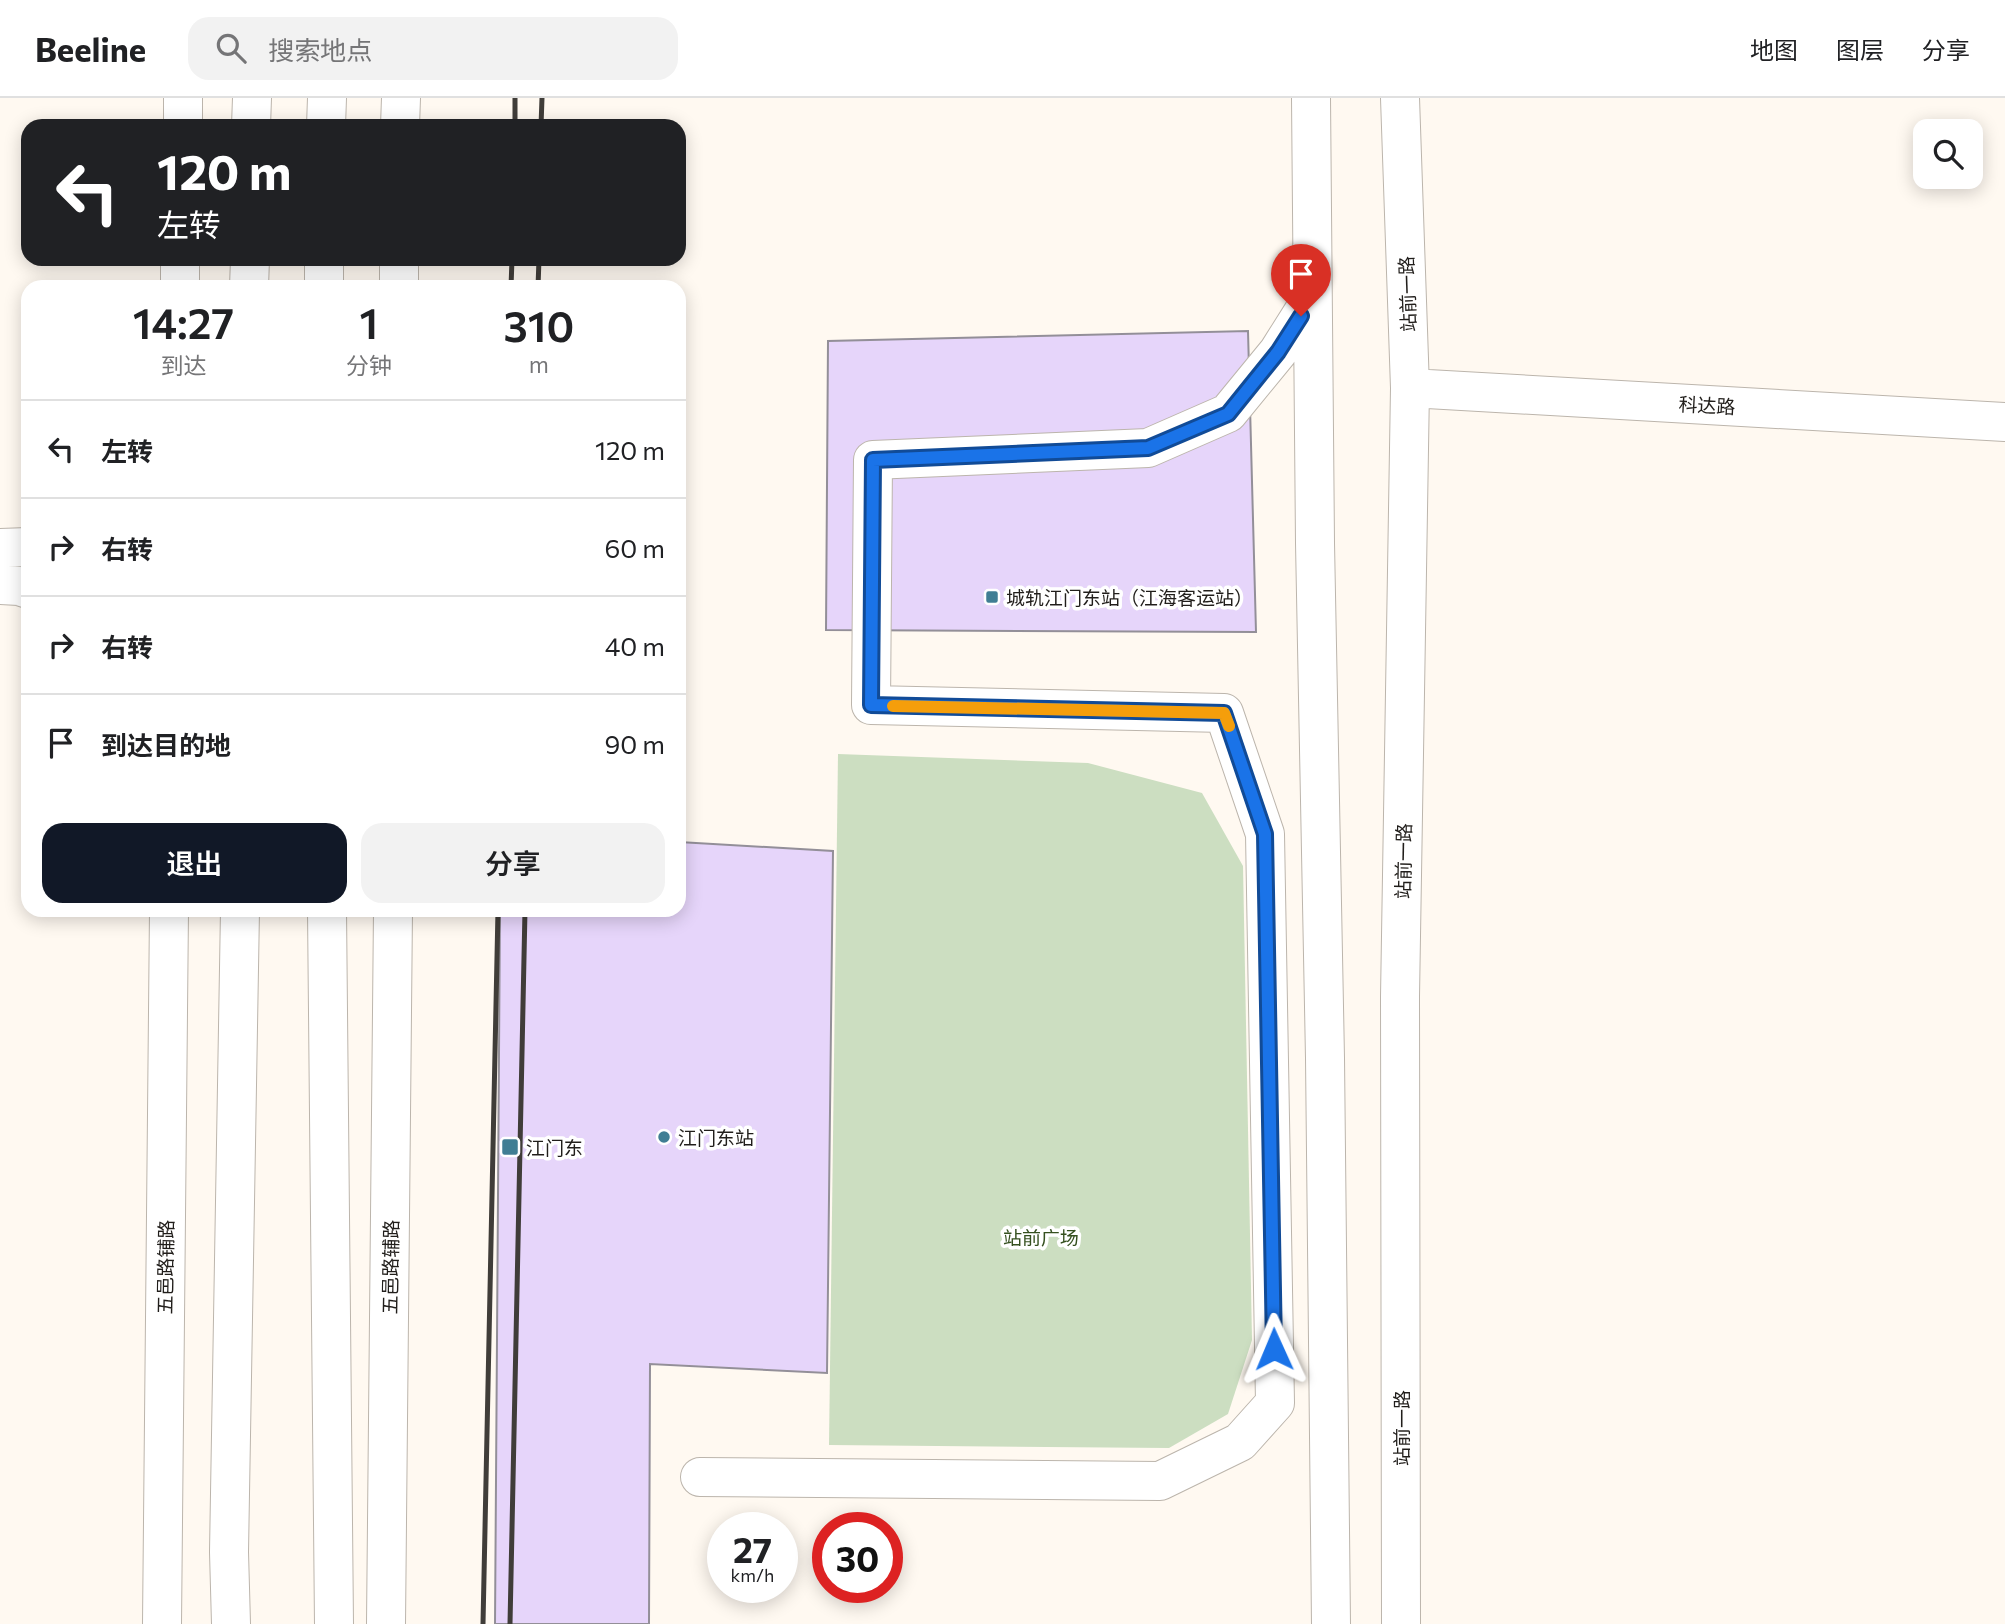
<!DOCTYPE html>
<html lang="zh">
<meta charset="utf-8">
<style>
:root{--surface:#fff;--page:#f2f2f2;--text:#202124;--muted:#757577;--line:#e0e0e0;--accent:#111827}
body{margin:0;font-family:Commissioner,"Noto Sans SC",sans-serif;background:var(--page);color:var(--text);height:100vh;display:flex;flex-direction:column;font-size:26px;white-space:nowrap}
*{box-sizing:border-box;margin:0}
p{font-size:23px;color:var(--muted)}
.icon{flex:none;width:38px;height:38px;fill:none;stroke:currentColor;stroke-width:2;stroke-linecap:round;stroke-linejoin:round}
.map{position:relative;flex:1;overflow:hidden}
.details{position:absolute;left:21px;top:182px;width:665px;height:637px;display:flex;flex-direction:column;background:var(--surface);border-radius:21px;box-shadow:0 4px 18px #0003}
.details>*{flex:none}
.hud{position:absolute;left:21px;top:21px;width:665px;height:147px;border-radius:21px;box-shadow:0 4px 18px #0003;background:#202124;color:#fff;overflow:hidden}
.tools{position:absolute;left:1913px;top:21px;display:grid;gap:14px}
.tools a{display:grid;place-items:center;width:70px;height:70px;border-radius:14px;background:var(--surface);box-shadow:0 4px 18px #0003;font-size:35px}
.speed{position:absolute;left:707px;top:1414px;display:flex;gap:14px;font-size:35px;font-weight:700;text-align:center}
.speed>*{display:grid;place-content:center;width:91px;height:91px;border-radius:50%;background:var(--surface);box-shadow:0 4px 18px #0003;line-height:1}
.speed small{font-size:18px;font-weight:400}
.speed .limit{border:10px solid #d22;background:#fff;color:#111}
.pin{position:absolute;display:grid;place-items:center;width:60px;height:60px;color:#fff;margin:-72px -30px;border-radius:50% 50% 50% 0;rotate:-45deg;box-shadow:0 0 7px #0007}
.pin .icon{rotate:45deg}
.me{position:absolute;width:77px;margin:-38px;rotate:359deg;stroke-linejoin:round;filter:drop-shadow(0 0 5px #0008)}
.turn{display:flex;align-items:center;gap:24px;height:147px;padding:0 21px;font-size:32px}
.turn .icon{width:91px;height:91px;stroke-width:2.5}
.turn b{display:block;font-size:49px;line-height:60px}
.eta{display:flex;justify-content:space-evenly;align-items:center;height:119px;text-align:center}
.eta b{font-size:42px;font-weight:600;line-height:49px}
.button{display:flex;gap:14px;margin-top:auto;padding:14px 21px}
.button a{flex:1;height:80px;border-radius:21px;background:var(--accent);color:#fff;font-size:28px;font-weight:600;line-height:80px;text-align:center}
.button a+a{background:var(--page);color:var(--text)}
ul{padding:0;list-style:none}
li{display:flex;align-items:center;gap:21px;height:98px;padding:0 21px;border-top:2px solid var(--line)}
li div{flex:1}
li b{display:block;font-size:26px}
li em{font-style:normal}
header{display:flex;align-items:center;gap:42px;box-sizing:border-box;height:98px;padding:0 35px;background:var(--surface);border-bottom:2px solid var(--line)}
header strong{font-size:33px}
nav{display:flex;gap:38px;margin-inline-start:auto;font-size:24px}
.search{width:490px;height:63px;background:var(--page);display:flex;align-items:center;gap:18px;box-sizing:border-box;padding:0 24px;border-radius:21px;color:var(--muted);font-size:26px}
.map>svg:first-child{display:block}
.green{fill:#ccdec1}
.building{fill:#e6d5fa;stroke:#938f98;stroke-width:2}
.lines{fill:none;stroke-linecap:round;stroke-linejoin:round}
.minor-casing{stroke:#bcb5ac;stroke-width:40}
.major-casing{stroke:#bcb5ac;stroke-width:40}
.highway-casing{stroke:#bcb5ac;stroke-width:40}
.minor{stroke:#fff;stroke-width:38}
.major{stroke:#fff;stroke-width:38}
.highway{stroke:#fff;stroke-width:38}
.rail{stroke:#403d39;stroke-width:5}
.route-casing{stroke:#114b97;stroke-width:18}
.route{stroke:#1a73e8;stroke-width:12}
.slow{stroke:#f59e0b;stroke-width:12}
.poi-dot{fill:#407e94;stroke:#fff;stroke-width:2.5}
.labels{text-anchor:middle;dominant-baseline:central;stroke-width:7;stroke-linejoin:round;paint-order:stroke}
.street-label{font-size:19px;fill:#211e1b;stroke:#fff}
.poi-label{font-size:19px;fill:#211e1b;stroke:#fff;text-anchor:start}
.park-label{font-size:19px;fill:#35501f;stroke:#fff}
</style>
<header>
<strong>Beeline</strong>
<div class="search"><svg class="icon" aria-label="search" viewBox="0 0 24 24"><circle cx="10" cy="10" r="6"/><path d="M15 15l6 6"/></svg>搜索地点</div>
<nav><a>地图</a><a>图层</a><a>分享</a></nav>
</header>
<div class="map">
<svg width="2005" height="1526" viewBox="0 0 2005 1526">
<rect width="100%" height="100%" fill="#fff9f1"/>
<path class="green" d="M838 656 1088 665 1202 695 1243 768 1252 1242 1228 1316 1169 1350 829 1347Z"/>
<path class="building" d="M1248 233 1256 534 826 532 828 243Z
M679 744 833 753 827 1275 650 1266 649 1526H495L500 812H679Z"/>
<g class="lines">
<g class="minor-casing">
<path id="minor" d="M1311 0 1315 445 1325 960 1331 1526
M1400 0 1410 290 1400 899 1401 1526
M1410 290 2005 324
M700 1379 1160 1383 1240 1344 1275 1305 1265 736 1224 615 871 607 873 362 1148 350 1228 315 1278 254 1312 200"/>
</g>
<g class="major-casing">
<path id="major" d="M183 28V0
M400 28 401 0
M180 189V161
M399 189V161
M0 450 28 449
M0 487 19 488 28 491
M162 1526 169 812
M386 1526 393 812"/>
</g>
<g class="highway-casing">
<path id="highway" d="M251 28 252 0
M326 28 327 0
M249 189 250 161
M324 189V161
M327 812 334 1526
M231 1526 229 1454 240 812"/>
</g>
<use href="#minor" class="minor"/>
<use href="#major" class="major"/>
<use href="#highway" class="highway"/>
<path class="rail" d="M515 28V0
M541 28 542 0
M511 189 512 161
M538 189 539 161
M483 1526 498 812
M510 1526 525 812"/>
</g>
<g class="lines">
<g class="route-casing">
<path id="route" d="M1274 1251 1265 736 1224 615 871 607 873 362 1148 350 1228 316 1278 254 1301 218"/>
</g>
<use href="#route" class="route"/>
<path class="slow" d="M893 608 1224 615 1229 628"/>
</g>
<g class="poi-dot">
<rect x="985" y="492" width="14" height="14" rx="3.5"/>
<circle cx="664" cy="1039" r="7"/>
<rect x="501" y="1040" width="18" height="18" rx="3.5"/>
</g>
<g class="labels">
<g class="street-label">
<text transform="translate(1407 196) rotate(-92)">站前一路</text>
<text transform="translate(1707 307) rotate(3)">科达路</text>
<text transform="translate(1403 763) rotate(-89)">站前一路</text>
<text transform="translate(165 1169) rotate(-89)">五邑路铺路</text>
<text transform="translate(390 1169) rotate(-89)">五邑路辅路</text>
<text transform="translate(1401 1330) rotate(-90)">站前一路</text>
</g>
<g class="poi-label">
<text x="1006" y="499">城轨江门东站（江海客运站）</text>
<text x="678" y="1039">江门东站</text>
<text x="526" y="1049">江门东</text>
</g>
<g class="park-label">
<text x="1041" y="1139">站前广场</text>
</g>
</g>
</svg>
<div class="tools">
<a><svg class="icon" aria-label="search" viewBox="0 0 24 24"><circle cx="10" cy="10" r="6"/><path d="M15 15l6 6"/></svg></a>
</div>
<div class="speed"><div>27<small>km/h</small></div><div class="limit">30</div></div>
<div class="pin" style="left:1301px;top:218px;background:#d93025"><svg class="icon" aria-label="arrive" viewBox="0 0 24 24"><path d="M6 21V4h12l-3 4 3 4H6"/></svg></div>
<svg class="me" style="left:1274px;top:1251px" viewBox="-20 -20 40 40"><path d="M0-17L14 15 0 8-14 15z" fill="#1a73e8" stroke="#fff" stroke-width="4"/></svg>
<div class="hud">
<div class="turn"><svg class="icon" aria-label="left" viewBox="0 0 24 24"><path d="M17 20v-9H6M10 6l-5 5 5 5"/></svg><div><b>120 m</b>左转</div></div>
</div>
<section class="details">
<div class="eta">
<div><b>14:27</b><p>到达</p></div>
<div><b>1</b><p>分钟</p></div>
<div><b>310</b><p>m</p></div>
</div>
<ul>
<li><svg class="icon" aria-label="left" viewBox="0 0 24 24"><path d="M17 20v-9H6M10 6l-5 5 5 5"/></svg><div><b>左转</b></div><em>120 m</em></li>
<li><svg class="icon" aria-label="right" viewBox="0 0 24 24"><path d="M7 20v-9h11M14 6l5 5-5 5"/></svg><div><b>右转</b></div><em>60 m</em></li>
<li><svg class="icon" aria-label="right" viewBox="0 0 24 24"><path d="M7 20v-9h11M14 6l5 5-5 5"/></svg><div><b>右转</b></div><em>40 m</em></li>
<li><svg class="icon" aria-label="arrive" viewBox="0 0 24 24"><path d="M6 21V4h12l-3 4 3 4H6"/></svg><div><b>到达目的地</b></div><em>90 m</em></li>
</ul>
<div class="button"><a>退出</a><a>分享</a></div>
</section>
</div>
